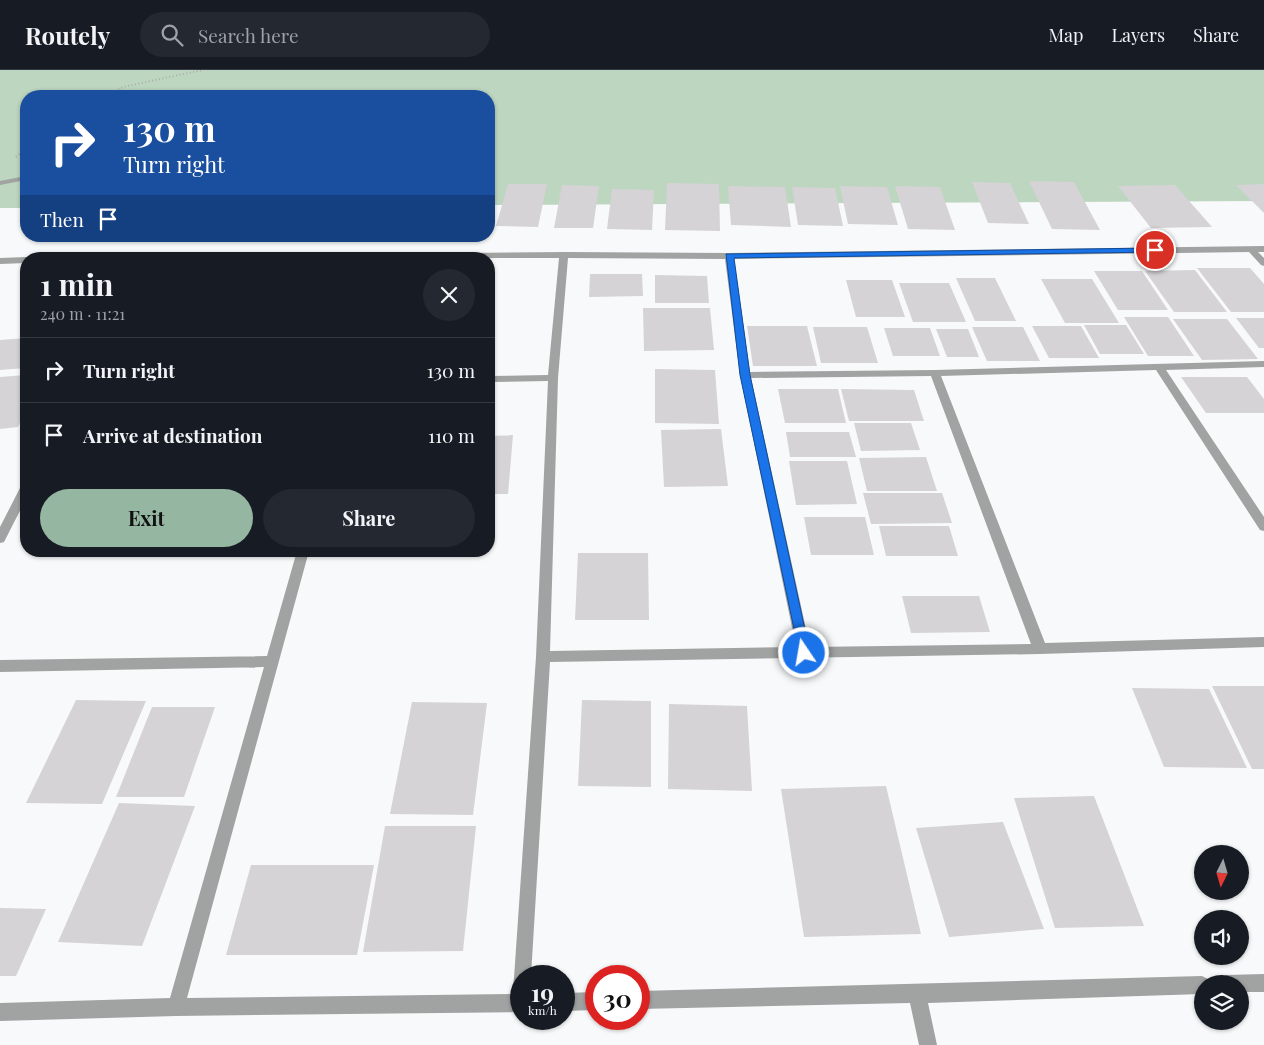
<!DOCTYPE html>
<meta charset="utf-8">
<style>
:root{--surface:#171b24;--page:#242831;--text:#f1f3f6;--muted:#9ea1a6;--line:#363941;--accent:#95b7a2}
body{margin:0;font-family:"Playfair Display",serif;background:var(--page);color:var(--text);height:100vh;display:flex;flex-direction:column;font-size:19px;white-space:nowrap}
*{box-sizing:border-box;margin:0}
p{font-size:16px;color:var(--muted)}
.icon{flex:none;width:28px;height:28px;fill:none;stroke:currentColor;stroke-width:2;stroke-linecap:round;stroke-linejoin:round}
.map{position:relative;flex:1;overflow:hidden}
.sheet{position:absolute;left:20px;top:182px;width:475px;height:305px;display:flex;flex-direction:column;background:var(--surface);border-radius:20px;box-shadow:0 1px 4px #0004}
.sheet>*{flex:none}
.guide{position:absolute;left:20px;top:20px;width:475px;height:152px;border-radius:20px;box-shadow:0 1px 4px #0004;background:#1a4fa0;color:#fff;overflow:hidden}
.needle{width:32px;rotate:185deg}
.controls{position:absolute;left:1194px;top:775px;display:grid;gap:10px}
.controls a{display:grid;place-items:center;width:55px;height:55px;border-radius:50%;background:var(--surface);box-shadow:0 1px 4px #0004;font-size:25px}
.speed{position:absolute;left:510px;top:895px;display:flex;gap:10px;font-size:25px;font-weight:700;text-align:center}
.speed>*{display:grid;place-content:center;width:65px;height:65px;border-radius:50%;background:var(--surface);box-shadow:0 1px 4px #0004;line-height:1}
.speed small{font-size:12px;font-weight:400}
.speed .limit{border:8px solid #d22;background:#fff;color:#111}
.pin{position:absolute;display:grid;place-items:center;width:42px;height:42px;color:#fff;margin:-21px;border:2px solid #fff;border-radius:50%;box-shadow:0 1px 5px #0007}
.me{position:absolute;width:55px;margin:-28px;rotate:348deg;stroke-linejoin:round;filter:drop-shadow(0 0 4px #0008)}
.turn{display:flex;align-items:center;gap:18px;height:105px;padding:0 20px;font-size:22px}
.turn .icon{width:65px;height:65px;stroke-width:2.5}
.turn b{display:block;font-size:35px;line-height:42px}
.then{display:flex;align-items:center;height:48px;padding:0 20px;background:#0003;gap:10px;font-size:19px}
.round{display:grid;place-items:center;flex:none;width:52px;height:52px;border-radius:26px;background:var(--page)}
.head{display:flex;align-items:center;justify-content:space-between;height:85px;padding:0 20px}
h1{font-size:30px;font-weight:700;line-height:38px}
.primary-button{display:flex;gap:10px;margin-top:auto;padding:10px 20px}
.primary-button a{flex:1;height:58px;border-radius:30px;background:var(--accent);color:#111;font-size:20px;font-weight:700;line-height:58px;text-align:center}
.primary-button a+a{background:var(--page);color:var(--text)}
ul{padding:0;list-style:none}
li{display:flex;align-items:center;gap:15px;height:65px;padding:0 20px;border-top:1px solid var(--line)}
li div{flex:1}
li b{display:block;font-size:19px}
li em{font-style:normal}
header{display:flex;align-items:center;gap:30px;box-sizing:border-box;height:70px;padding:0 25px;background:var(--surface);border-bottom:1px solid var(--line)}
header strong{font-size:24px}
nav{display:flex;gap:28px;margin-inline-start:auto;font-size:18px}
.search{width:350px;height:45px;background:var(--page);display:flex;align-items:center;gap:12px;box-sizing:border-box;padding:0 18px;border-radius:28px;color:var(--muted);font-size:19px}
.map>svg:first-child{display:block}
.green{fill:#bdd6c0}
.building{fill:#d5d3d5}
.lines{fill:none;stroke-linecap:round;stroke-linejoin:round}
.path{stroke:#adaeaf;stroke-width:2;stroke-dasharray:1 2.5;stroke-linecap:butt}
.minor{fill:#a1a2a2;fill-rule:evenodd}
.route{fill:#1a73e8;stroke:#114b97}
</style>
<header>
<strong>Routely</strong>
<div class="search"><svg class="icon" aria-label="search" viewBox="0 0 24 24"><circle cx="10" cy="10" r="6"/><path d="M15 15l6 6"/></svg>Search here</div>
<nav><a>Map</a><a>Layers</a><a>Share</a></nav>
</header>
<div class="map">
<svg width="1264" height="975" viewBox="0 0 1264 975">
<rect width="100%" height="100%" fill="#f8f9fa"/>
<path class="green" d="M0 0H1264V131L489 135V26H26V138H0Z"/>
<path class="building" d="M1029 111 1074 112 1100 160 1052 159Z
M972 112 1010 113 1029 154 988 153Z
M667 113 719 114 720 161 665 160Z
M508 114H547L538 157 496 156Z
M1264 114V143L1236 115Z
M562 115 599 116 593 158H554Z
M1175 115 1212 157 1151 158 1118 116Z
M728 116 785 117 791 157 731 155Z
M840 116 887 117 898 155 848 154Z
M895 116 940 117 955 160 908 159Z
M792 117 835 118 843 156 798 155Z
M612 119 654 120 652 160 607 159Z
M1197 198H1250L1264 214V242H1231Z
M1195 200 1227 242H1174L1145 201Z
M1094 201H1142L1168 240H1118Z
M590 204H642L643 226 589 227Z
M655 205 707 206 709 233H655Z
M956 208H995L1016 251H975Z
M1041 209H1092L1119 253H1065Z
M846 210H892L905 247H856Z
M899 213H949L966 252H913Z
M643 238H710L714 280 644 281Z
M1124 247H1168L1194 286H1148Z
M1236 248H1264V278H1259Z
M1173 249H1227L1258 289 1202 290Z
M1084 255H1126L1144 284H1100Z
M747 256H807L817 296H753Z
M1032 256H1081L1099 288H1049Z
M813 257H867L878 293H821Z
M972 257H1023L1040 291H987Z
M884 258H930L940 286H893Z
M936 259H968L979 287H947Z
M26 268V298L0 300V270Z
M655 299 715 300 719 354 655 353Z
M26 305V339L18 357 0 359V307Z
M1181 307H1247L1264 329V343H1206Z
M778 319H838L846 353H785Z
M841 319 914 320 924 351H849Z
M854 353H911L920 380 861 381Z
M721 359 728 416 664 417 661 360Z
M786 362H849L856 387H790Z
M513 365 508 424H489V366Z
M926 387 937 421H867L859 388Z
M789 391H847L857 434 796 435Z
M863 423H942L952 453 871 454Z
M804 447H865L874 485H811Z
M879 456H949L958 486H886Z
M578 483H648L649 550H575Z
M902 526H979L990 562 911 563Z
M1212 616H1264V699H1252Z
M1132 618 1209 619 1247 698 1164 697Z
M76 630 146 631 102 734 26 733Z
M582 630 651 631V717L578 716Z
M412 632 487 633 473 745 390 744Z
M669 634 747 636 752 721 668 719Z
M152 637H215L184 727H116Z
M886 716 921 864 804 867 781 719Z
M1094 726 1144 856 1055 858 1014 728Z
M119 733 195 736 142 876 58 872Z
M1003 752 1044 859 949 867 916 758Z
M385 756H476L463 881 363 882Z
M251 795H374L357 885H226Z
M0 838 46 839 16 906H0Z"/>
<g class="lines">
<path class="path" d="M106 26 123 17 202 0
M16 87 26 78"/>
<path class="minor" d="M26 106V110L0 115V111Z
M1264 176V182H1258L1264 188V196L1261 195 1249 182 734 189 750 302 935 300 1264 291V297L1166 300 1264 447V461L1260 460 1156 300 941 306 1045 573 1264 567V577L1040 584 550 592 531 906H521V942L176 946 0 951V933L170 928 264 597 0 602V590L267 586 297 481H309L187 928 512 924 514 908 536 587 548 311 489 312V306L548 305 559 188 67 189 68 187 564 182 729 183ZM568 188 725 189 740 305 796 577 550 581 558 308ZM931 306 1031 574 810 577 751 308Z
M26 187 30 189H26V193L0 194V188Z
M26 414V429L4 472 0 473V457L20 418Z
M1264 904V922H1240V914H1218L1221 908 1227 905Z
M1202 906 1208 909 1210 914H1202V924L928 933 937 975H919L910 933 639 939V921Z
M596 922V940L564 941V923Z"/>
</g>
<path class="route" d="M1155 178 1158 179V182L734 188 750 305 810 583 808 587H800L740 305 726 184Z"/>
</svg>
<div class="controls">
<a><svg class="needle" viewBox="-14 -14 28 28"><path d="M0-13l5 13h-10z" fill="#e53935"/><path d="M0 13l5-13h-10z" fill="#9ea1a6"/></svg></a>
<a><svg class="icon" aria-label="sound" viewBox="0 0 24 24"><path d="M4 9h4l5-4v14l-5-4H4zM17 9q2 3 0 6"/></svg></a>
<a><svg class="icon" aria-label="layers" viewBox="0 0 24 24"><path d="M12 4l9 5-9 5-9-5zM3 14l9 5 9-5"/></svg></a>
</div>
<div class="speed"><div>19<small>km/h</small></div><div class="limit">30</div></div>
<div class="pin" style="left:1155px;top:180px;background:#d93025"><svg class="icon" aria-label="arrive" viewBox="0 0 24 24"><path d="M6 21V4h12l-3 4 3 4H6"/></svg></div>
<svg class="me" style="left:804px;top:583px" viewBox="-20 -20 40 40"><circle r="17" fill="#1a73e8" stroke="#fff" stroke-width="3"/><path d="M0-11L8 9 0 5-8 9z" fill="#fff"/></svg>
<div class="guide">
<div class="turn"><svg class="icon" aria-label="right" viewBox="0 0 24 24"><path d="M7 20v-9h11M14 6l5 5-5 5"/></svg><div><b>130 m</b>Turn right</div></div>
<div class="then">Then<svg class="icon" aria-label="arrive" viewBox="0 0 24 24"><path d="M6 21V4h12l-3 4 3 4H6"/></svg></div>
</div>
<section class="sheet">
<div class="head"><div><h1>1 min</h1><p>240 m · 11:21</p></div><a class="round"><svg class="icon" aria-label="close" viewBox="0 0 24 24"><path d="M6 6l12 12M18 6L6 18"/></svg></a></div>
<ul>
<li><svg class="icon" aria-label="right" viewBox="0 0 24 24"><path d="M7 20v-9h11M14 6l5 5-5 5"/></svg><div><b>Turn right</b></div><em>130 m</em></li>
<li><svg class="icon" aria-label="arrive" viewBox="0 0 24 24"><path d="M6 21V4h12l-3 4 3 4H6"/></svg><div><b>Arrive at destination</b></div><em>110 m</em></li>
</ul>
<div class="primary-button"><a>Exit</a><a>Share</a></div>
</section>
</div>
